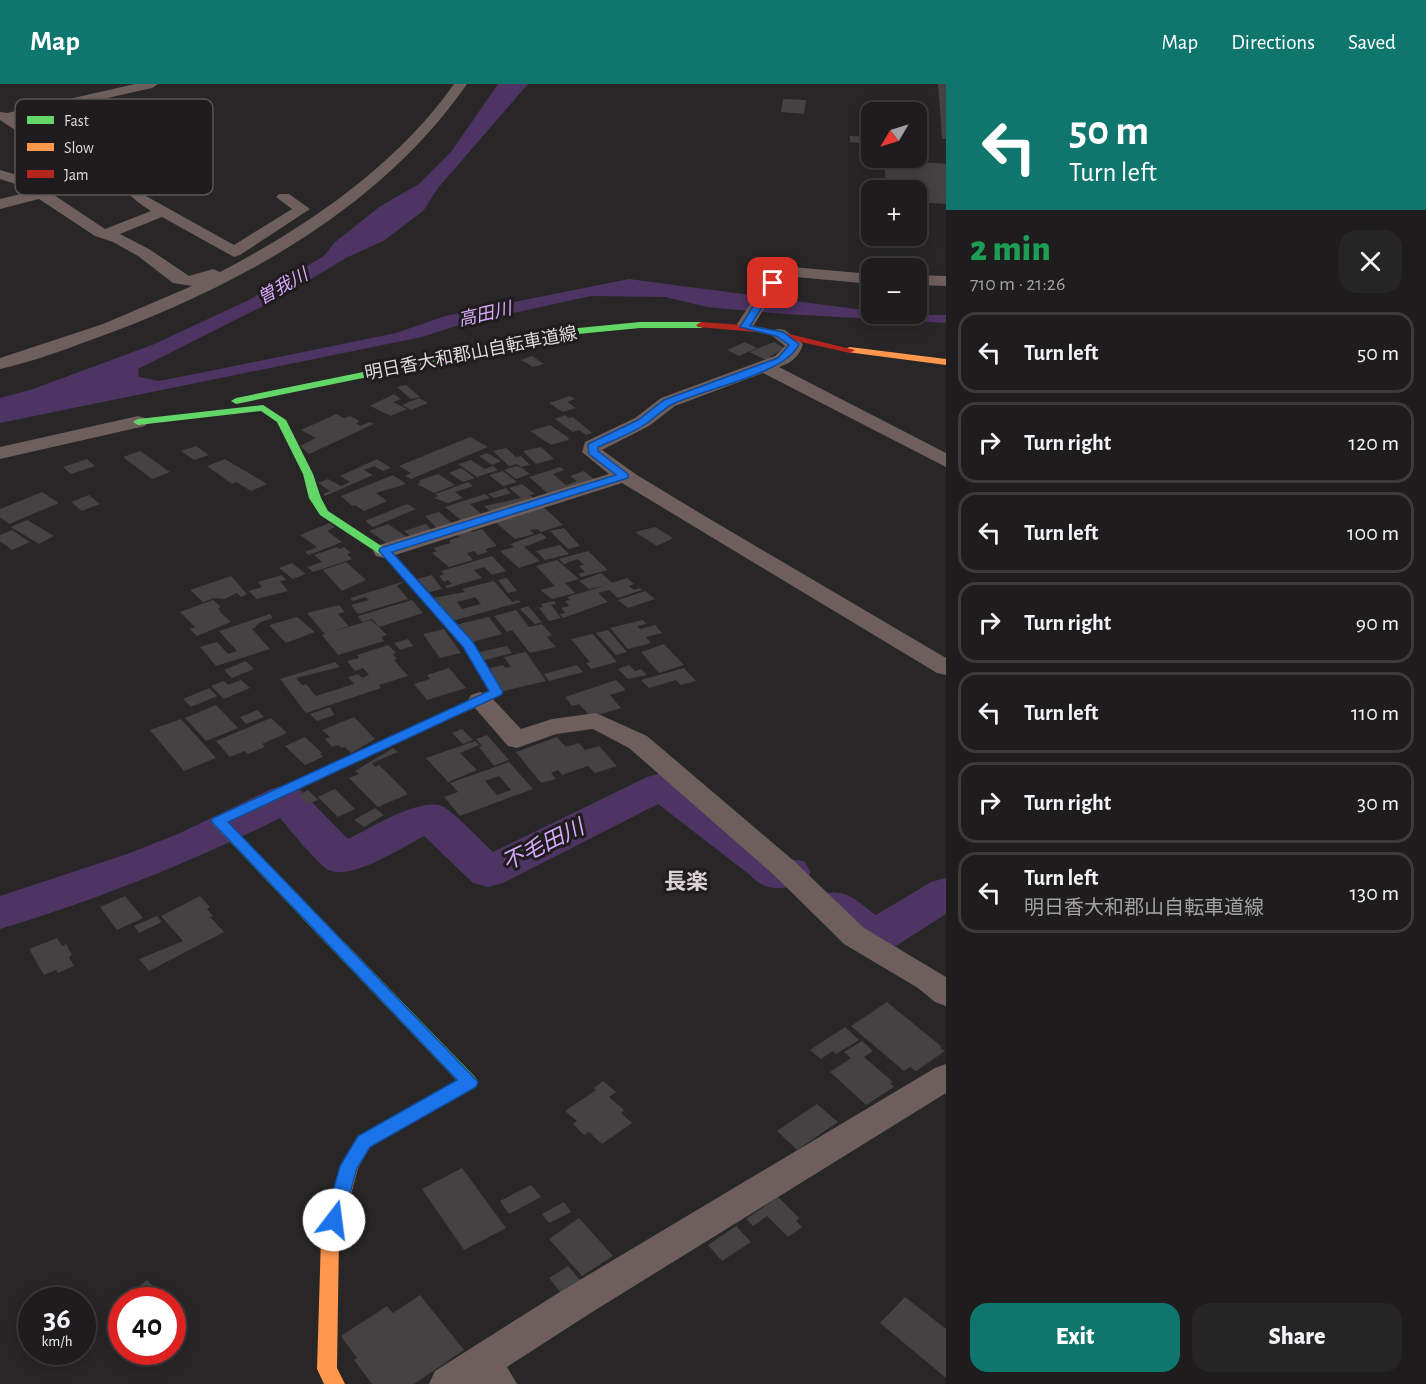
<!DOCTYPE html>
<meta charset="utf-8">
<style>
:root{--surface:#1e1c1c;--page:#262525;--text:#f1f3f6;--muted:#a1a1a3;--line:#3c3a3b;--accent:#0f766e}
body{margin:0;font-family:"Alegreya Sans","Noto Sans JP",sans-serif;background:var(--page);color:var(--text);height:100vh;display:flex;flex-direction:column;font-size:22px;white-space:nowrap}
*{box-sizing:border-box;margin:0}
p{font-size:20px;color:var(--muted)}
.icon{flex:none;width:33px;height:33px;fill:none;stroke:currentColor;stroke-width:2;stroke-linecap:round;stroke-linejoin:round}
.map{position:relative;flex:1;overflow:hidden}
.panel{display:flex;flex-direction:column;background:var(--surface);width:480px}
.panel>*{flex:none}
.guide{background:#0f766e;color:#fff;overflow:hidden}
.needle{width:39px;rotate:232deg}
.buttons{position:absolute;left:861px;top:18px;display:grid;gap:12px}
.buttons a{display:grid;place-items:center;width:66px;height:66px;border-radius:12px;background:var(--surface);box-shadow:0 3px 15px #0003,0 0 0 2px var(--line);font-size:30px}
.speed{position:absolute;left:18px;top:1203px;display:flex;gap:12px;font-size:30px;font-weight:700;text-align:center}
.speed>*{display:grid;place-content:center;width:78px;height:78px;border-radius:50%;background:var(--surface);box-shadow:0 3px 15px #0003,0 0 0 2px var(--line);line-height:1}
.speed small{font-size:15px;font-weight:400}
.speed .limit{border:9px solid #d22;background:#fff;color:#111}
.pin{position:absolute;display:grid;place-items:center;width:51px;height:51px;color:#fff;margin:-26px;border-radius:12px;box-shadow:0 3px 9px #0006}
.me{position:absolute;width:66px;margin:-33px;rotate:15deg;stroke-linejoin:round;filter:drop-shadow(0 0 4px #0008)}
.turn{display:flex;align-items:center;gap:21px;height:126px;padding:0 24px;font-size:27px}
.turn .icon{width:78px;height:78px;stroke-width:2.5}
.turn b{display:block;font-size:42px;line-height:51px}
.round{display:grid;place-items:center;flex:none;width:63px;height:63px;border-radius:18px;background:var(--page)}
.head{display:flex;align-items:center;justify-content:space-between;height:102px;padding:0 24px}
h1{font-size:36px;font-weight:800;line-height:45px;color:#1e9e55}
.button{display:flex;gap:12px;margin-top:auto;padding:12px 24px}
.button a{flex:1;height:69px;border-radius:18px;background:var(--accent);color:#fff;font-size:24px;font-weight:800;line-height:69px;text-align:center}
.button a+a{background:var(--page);color:var(--text)}
ul{padding:0;list-style:none}
li{display:flex;align-items:center;gap:18px;height:81px;margin:0 12px 9px;padding:0 12px;border:3px solid var(--line);border-radius:18px}
li div{flex:1}
li b{display:block;font-size:22px}
li em{font-style:normal}
header{display:flex;align-items:center;gap:36px;box-sizing:border-box;height:84px;padding:0 30px;background:var(--accent);color:#fff}
header strong{font-size:28px}
nav{display:flex;gap:33px;margin-inline-start:auto;font-size:21px}
main{display:flex;flex:1;min-height:0}
.map>svg:first-child{display:block}
.water{fill:#4e3463}
.lines{fill:none;stroke-linecap:round;stroke-linejoin:round}
.river{fill:#4e3463;fill-rule:evenodd}
.building{fill:#444243;fill-rule:evenodd}
.street{fill:#6e5f5c;fill-rule:evenodd}
.fast{fill:#63d668;fill-rule:evenodd}
.slow{fill:#ff974d;fill-rule:evenodd}
.jam{fill:#b3261e;fill-rule:evenodd}
.route{fill:#1a73e8;stroke:#114b97;stroke-width:1.5}
.labels{text-anchor:middle;dominant-baseline:central;stroke-width:6;stroke-linejoin:round;paint-order:stroke}
.far-water-label{font-size:18px;font-style:italic;fill:#d5a9fa;stroke:#201b1c}
.far-street-label{font-size:18px;fill:#dedbdc;stroke:#201b1c}
.water-label{font-size:22px;font-style:italic;fill:#d5a9fa;stroke:#201b1c}
.neighbourhood-label{font-size:22px;font-weight:bold;fill:#d9d3d4;stroke:#201b1c}
.key{fill:#201b1c;stroke:#595556;stroke-width:1.5}
.key-label{font-size:16px;fill:#dedbdc}
</style>
<header>
<strong>Map</strong>
<nav><a>Map</a><a>Directions</a><a>Saved</a></nav>
</header>
<main>
<div class="map">
<svg width="946" height="1300" viewBox="0 0 946 1300">
<rect width="100%" height="100%" fill="#282626"/>
<path class="water" d="M498 0H528L438 104 424 126 385 156 346 174 281 213 138 285 139 293 159 297 205 288 396 249 445 232 629 195 871 227 872 230 946 231V239L784 230 707 223 665 213 591 212 459 241 422 253 0 339V314L33 305 152 261 249 216 324 172 334 159 379 123 419 100 451 68Z"/>
<g class="lines">
<path class="river" d="M661 689 675 693 783 774 804 777 811 788 804 799C784 805 765 809 750 791L658 720 503 799 488 803 473 799 424 752C403 763 348 799 327 785 316 778 290 746 280 734 190 779 96 816 0 845V812L130 769 180 749 271 705 285 701 299 705 348 755C369 745 422 711 444 723 457 731 480 756 493 768L647 693Z
M946 794V830L891 865 875 869 859 865 817 833 811 822 817 811C846 803 854 815 876 831L931 798Z"/>
</g>
<path class="building" d="M938 0H946V55H942Z
M783 15 806 16 804 30 781 28Z
M850 52 872 53V60L850 58Z
M885 75 946 80V120L916 118V106H885Z
M745 258 757 264 739 272 727 266Z
M774 258 784 264 770 273 772 274 766 276 749 268Z
M532 272 544 280 533 283 521 276Z
M406 301 420 313 411 315 397 303Z
M394 310 401 315 393 318 407 325 391 332 370 322Z
M570 312 575 315 567 318 576 324 563 328 549 319Z
M419 314 428 319 411 326 402 321Z
M336 330 344 334 350 332 360 337 356 339 360 342 370 338 374 340 309 370 300 362 316 354 301 346Z
M565 331 569 334 573 333 592 349 586 351 579 346 573 348 555 335Z
M550 341 569 354 568 356 551 361 530 347Z
M470 353 488 363 411 395 405 392 411 389 399 382Z
M196 362 209 371 194 376 181 367Z
M541 363 554 375 536 380 523 367Z
M506 364 516 373 521 372 530 381 521 383 517 380 509 382 493 367Z
M140 367 170 388 152 395 123 373Z
M487 369 501 377 492 381 479 372Z
M87 375 95 382 71 390 63 383Z
M225 375 267 400 251 407 236 398 232 400 207 382Z
M377 375 391 384 383 387 374 382 364 386 373 391 325 412 323 410 330 407 318 399 328 395 341 402 350 398 340 392Z
M471 376 485 385 493 382 498 386 477 393 458 380Z
M516 382 522 384 530 390 516 395 504 386Z
M560 383 565 386 553 390 566 401 577 397 570 392 584 387 594 395 550 411 529 393Z
M461 384 475 394 463 398 449 389Z
M503 387 517 398 503 402 489 391Z
M438 390 455 401 434 409 417 400 421 399 418 397Z
M393 391 406 400 376 409 387 417 364 427 355 421 352 422 341 412Z
M468 398 473 402 455 408 463 414 448 419 434 414 438 412 435 410Z
M522 400 535 410 530 411 536 416 492 429 484 422 521 414 509 404Z
M506 404 511 409 494 414 488 410Z
M42 408 59 419 9 440 0 433V425Z
M485 410 490 414 470 420 482 431 462 437 445 423Z
M89 411 100 420 82 427 71 418Z
M407 420 416 425 373 443 365 437Z
M540 420 563 441 541 448 537 445 530 446 534 450 515 455 492 435Z
M439 428 453 440 438 445 425 432Z
M27 436 54 452 39 460 11 443Z
M329 439 335 443 327 447 342 458 309 471 305 468 317 463 300 451Z
M388 440 407 453 389 461 369 447Z
M426 440 434 448 412 454 404 447Z
M467 443 472 448 482 445 497 462 485 465 488 468 478 471 474 467 467 469 473 476 449 483 432 469 437 467 433 464 451 459 449 456 460 453 454 447Z
M655 443 673 454 657 462 635 448Z
M564 444 580 462 568 465 550 447Z
M12 446 30 458 12 466 0 457V451Z
M541 449 547 454 524 463 540 477 519 484 500 467 514 463 510 460Z
M560 461 569 470 545 476 536 467Z
M337 463 340 465 344 463 351 469 347 470 352 475 313 488 307 483 322 478 314 471Z
M588 467 608 486 581 493 578 490 585 488 579 482 584 481 578 475 564 480 559 475Z
M492 472 506 487 492 491 484 483 474 486 482 494 447 504 445 502 452 500 448 496 444 498 439 492 444 490 441 487Z
M557 476 579 495 565 499 575 509 552 515 540 506 555 502 536 482Z
M346 478 366 496 342 507 323 486Z
M292 479 306 490 293 495 279 484Z
M601 489 612 499 627 494 634 500 629 502 634 506 640 504 642 506 618 514 609 506 598 509 608 518 563 534 560 530 566 529 561 524 569 522 565 517 570 516 567 513 604 502 589 505 579 497Z
M282 491 286 496 280 497 288 507 257 515 249 507 262 503 258 498Z
M432 491 442 505 430 508 417 495Z
M231 492 247 510 241 513 237 509 224 515 214 514 203 518 190 506Z
M507 494 517 507 508 509 498 496Z
M405 497 397 502 408 515 358 530 351 521 369 516 366 513 353 517 350 514Z
M494 497 512 518 518 516 521 518 452 537 433 514 465 508 462 505ZM475 513 481 520 462 525 457 518Z
M645 507 655 515 628 524 618 516Z
M213 516 221 523 218 524 221 529 231 538 197 552 190 545 195 543 180 528Z
M412 516 423 529 379 543 372 535 362 538 358 532Z
M554 517 556 520 551 521 561 534 549 537 539 524 543 523 541 520Z
M339 521 345 528 338 530 349 542 329 549 371 536 387 551 381 553 384 557 338 571 322 551 325 550 307 529Z
M528 522 542 538 535 540 520 525Z
M516 526 529 543 542 540 552 551 547 553 556 563 530 569 512 546 507 548 494 532Z
M270 530 273 534 258 539 259 540 255 542 256 543 252 545 270 565 216 582 200 563 217 558 228 570 237 567 219 547Z
M297 533 315 548 286 559 269 541Z
M489 533 502 550 468 559 455 541Z
M643 536 646 540 637 542 640 545 655 541 662 549 646 553 651 559 628 565 610 544Z
M444 545 461 569 440 574 423 550Z
M608 546 627 568 616 571 596 549Z
M593 550 617 578 591 585 586 579 590 578 571 555Z
M408 555 413 562 400 566 394 559Z
M664 560 684 581 659 589 641 568Z
M388 561 396 569 393 570 397 575 394 576 408 592 379 601 381 604 306 629 280 595 335 578 340 583 296 594 302 601 306 600 316 612 354 600 348 593 358 590 362 594 369 591 363 584 355 587 347 577 359 574 357 571Z
M507 562 512 569 481 577 475 569Z
M526 568 546 597 500 608 490 584 503 581 505 584 511 583 504 573Z
M246 577 254 585 232 594 224 586Z
M577 581 583 588 549 597 544 590Z
M629 581 635 587 641 585 647 591 628 595 618 585Z
M449 584 466 604 427 616 414 600 430 595 427 591Z
M684 584 696 597 681 601 676 596 649 604 641 596Z
M241 596 250 604 224 615 211 602 224 597 228 601Z
M616 596 626 606 610 611 621 624 591 633 579 620 572 622 565 613Z
M209 604 217 612 191 623 183 615Z
M216 621 238 644 206 657 185 634Z
M330 623 334 631 317 637 310 630Z
M257 626 264 633 246 640 240 633Z
M354 633 375 655 351 669 345 663 342 664 338 661 332 663 325 655 330 653 322 646Z
M271 634 287 649 262 660 265 663 248 670 245 667 230 673 216 657Z
M181 635 216 674 184 687 150 646Z
M462 645 473 656 463 660 452 649Z
M487 651 509 676 494 682 479 663 482 662 476 655Z
M305 653 322 669 320 670 323 673 305 681 285 662Z
M557 653 566 663 579 659 585 666 599 662 617 682 595 689 588 682 562 691 558 686 551 689 556 695 541 699 516 668Z
M475 657 479 661 460 669 477 686 448 698 426 674Z
M393 664 398 668 372 679 375 683 379 681 408 710 378 723 349 694 359 690 355 687Z
M509 678 533 705 460 732 444 713 458 708 450 699ZM499 692 511 706 497 711 485 697Z
M335 705 355 725 338 733 318 713Z
M308 706 318 716 308 720 299 711Z
M375 724 384 731 364 743 354 736Z
M125 812 143 834 117 846 100 823Z
M200 812 210 823 207 825 213 832 210 833 224 848 149 887 139 875 183 857 161 832Z
M157 832 162 838 139 849 134 842Z
M57 854 62 862 66 860 72 871 69 873 74 882 58 889 56 886 44 891 29 865Z
M887 918 942 963 940 964 945 967 916 987 910 983 904 987 851 942Z
M845 943 859 956 836 970 833 967 821 975 810 966Z
M862 957 873 967 864 973 893 998 890 999 894 1003 866 1021 830 988 851 974 844 968Z
M603 997 616 1008 609 1013 624 1026 621 1029 632 1039 602 1060 589 1048 584 1051 573 1040 577 1037 565 1027 596 1006 594 1004Z
M817 1020 838 1038 797 1066 777 1047Z
M462 1084 506 1144 464 1166 422 1105Z
M531 1101 541 1113 509 1130 500 1117Z
M778 1113 799 1134 796 1137 802 1143 788 1153 767 1132 753 1142 746 1135Z
M564 1118 571 1128 549 1139 542 1130Z
M579 1134 613 1172 582 1192 549 1155Z
M736 1142 751 1158 722 1177 708 1161Z
M568 1182 580 1196 560 1208 549 1194Z
M147 1196 167 1216 123 1215Z
M420 1211 464 1266 414 1300H372L354 1276 357 1274 341 1252 387 1222 393 1229Z
M905 1213 946 1245V1294L880 1239Z
M122 1233V1253L117 1256 107 1244Z"/>
<g class="lines">
<path class="street" d="M135 0H158L152 4 18 34 63 66 33 97 105 145 151 127C131 115 120 102 109 82L82 75 80 72 87 68 120 76 132 97 146 112 234 161 292 125 276 113 279 110H289L310 125 240 171 234 173 162 133 120 150 149 165 189 192 213 185 220 188C308 142 396 82 454 0H467C379 127 233 205 91 256 61 267 31 278 0 285V274L103 240 192 202 173 199 138 172 113 158 95 152 39 115 0 125V115L29 108 19 101 0 95V86L21 92 47 67 0 36V28L7 29Z
M780 182 872 190V200L785 192 752 244H740L737 240 772 187Z
M916 191 946 192V202L916 201Z
M779 245 785 246 803 260C800 272 791 279 779 283L946 369V383L763 289 675 322 649 342 602 366 637 391 703 431 946 574V591L937 589 622 399 392 472 384 474 376 472 373 467 376 462 609 390 582 368 585 358 635 334 661 314 775 272 785 262 770 250 773 246Z
M138 332 145 334 148 338 145 342 0 375V363Z
M480 608 489 611 521 645 552 635 596 629 647 652 794 777 864 844 946 893V922L935 918 918 904 844 860 774 791 629 664 593 645 556 650 517 664 508 662 468 616 471 611Z
M946 980V1009L589 1230 507 1283 517 1300H429L435 1287 563 1206 935 984Z"/>
<path class="fast" d="M640 238H701L706 241 701 244H640L578 250 236 320 231 317 236 314 578 244Z
M263 321 286 336 313 390 321 414 328 427 395 471 472 558 503 608 501 611 470 626H460L458 623 460 620 489 607 463 563 387 475 320 431 309 414 303 390 277 338 261 327 138 341 133 338 138 335Z
M230 727 237 732 228 738 475 993 478 998 475 1003 436 1025 430 1027 424 1025 421 1020 424 1015 457 997 213 740 211 737 213 734Z"/>
<path class="slow" d="M850 263 946 275V281L847 268V264Z
M430 1013 436 1015 439 1020 436 1025 370 1063 358 1084 339 1154 337 1284 345 1300H324L317 1285 321 1154 340 1082 358 1053Z"/>
<path class="jam" d="M701 238 756 242 855 266 850 269 756 248 698 243 696 241Z
M465 619 472 623 470 626 235 735H225L223 732 225 729Z"/>
</g>
<path class="route" d="M769 197 777 199 750 242 783 248 799 260C787 290 702 305 673 320 664 324 656 333 647 339 633 349 614 356 598 363V367L628 390V394L392 468 473 558 503 608 501 611 228 738 478 998 476 1003 370 1063 357 1084 341 1142 334 1144 328 1142 325 1136 340 1082 358 1052 457 996 211 737 213 734 489 607 463 563 379 467 380 464 616 391 589 370 588 360 638 336 664 316 778 274 789 261 776 252 740 243Z"/>
<g class="labels">
<g class="far-water-label">
<text transform="translate(283 203) rotate(-29)">曽我川</text>
<text transform="translate(485 231) rotate(-13)">高田川</text>
</g>
<g class="far-street-label">
<text transform="translate(471 270) rotate(-11)">明日香大和郡山自転車道線</text>
</g>
<g class="water-label">
<text transform="translate(543 761) rotate(-26)">不毛田川</text>
</g>
<g class="neighbourhood-label">
<text x="686" y="798">長楽</text>
</g>
</g>
<rect x="15" y="15" width="198" height="96" rx="9" class="key"/>
<rect x="27" y="32" width="27" height="8" fill="#63d668"/>
<rect x="27" y="59" width="27" height="8" fill="#ff974d"/>
<rect x="27" y="86" width="27" height="8" fill="#b3261e"/>
<g class="key-label">
<text x="64" y="42">Fast</text>
<text x="64" y="69">Slow</text>
<text x="64" y="96">Jam</text>
</g>
</svg>
<div class="buttons">
<a><svg class="needle" viewBox="-14 -14 28 28"><path d="M0-13l5 13h-10z" fill="#e53935"/><path d="M0 13l5-13h-10z" fill="#a1a1a3"/></svg></a>
<a>+</a>
<a>−</a>
</div>
<div class="speed"><div>36<small>km/h</small></div><div class="limit">40</div></div>
<div class="pin" style="left:773px;top:199px;background:#d93025"><svg class="icon" aria-label="arrive" viewBox="0 0 24 24"><path d="M6 21V4h12l-3 4 3 4H6"/></svg></div>
<svg class="me" style="left:334px;top:1136px" viewBox="-20 -20 40 40"><circle r="19" fill="#fff"/><path d="M0-13L10 11 0 6-10 11z" fill="#1a73e8"/></svg>
</div>
<section class="panel">
<div class="guide">
<div class="turn"><svg class="icon" aria-label="left" viewBox="0 0 24 24"><path d="M17 20v-9H6M10 6l-5 5 5 5"/></svg><div><b>50 m</b>Turn left</div></div>
</div>
<div class="head"><div><h1>2 min</h1><p>710 m · 21:26</p></div><a class="round"><svg class="icon" aria-label="close" viewBox="0 0 24 24"><path d="M6 6l12 12M18 6L6 18"/></svg></a></div>
<ul>
<li><svg class="icon" aria-label="left" viewBox="0 0 24 24"><path d="M17 20v-9H6M10 6l-5 5 5 5"/></svg><div><b>Turn left</b></div><em>50 m</em></li>
<li><svg class="icon" aria-label="right" viewBox="0 0 24 24"><path d="M7 20v-9h11M14 6l5 5-5 5"/></svg><div><b>Turn right</b></div><em>120 m</em></li>
<li><svg class="icon" aria-label="left" viewBox="0 0 24 24"><path d="M17 20v-9H6M10 6l-5 5 5 5"/></svg><div><b>Turn left</b></div><em>100 m</em></li>
<li><svg class="icon" aria-label="right" viewBox="0 0 24 24"><path d="M7 20v-9h11M14 6l5 5-5 5"/></svg><div><b>Turn right</b></div><em>90 m</em></li>
<li><svg class="icon" aria-label="left" viewBox="0 0 24 24"><path d="M17 20v-9H6M10 6l-5 5 5 5"/></svg><div><b>Turn left</b></div><em>110 m</em></li>
<li><svg class="icon" aria-label="right" viewBox="0 0 24 24"><path d="M7 20v-9h11M14 6l5 5-5 5"/></svg><div><b>Turn right</b></div><em>30 m</em></li>
<li><svg class="icon" aria-label="left" viewBox="0 0 24 24"><path d="M17 20v-9H6M10 6l-5 5 5 5"/></svg><div><b>Turn left</b><p>明日香大和郡山自転車道線</p></div><em>130 m</em></li>
</ul>
<div class="button"><a>Exit</a><a>Share</a></div>
</section>
</main>
